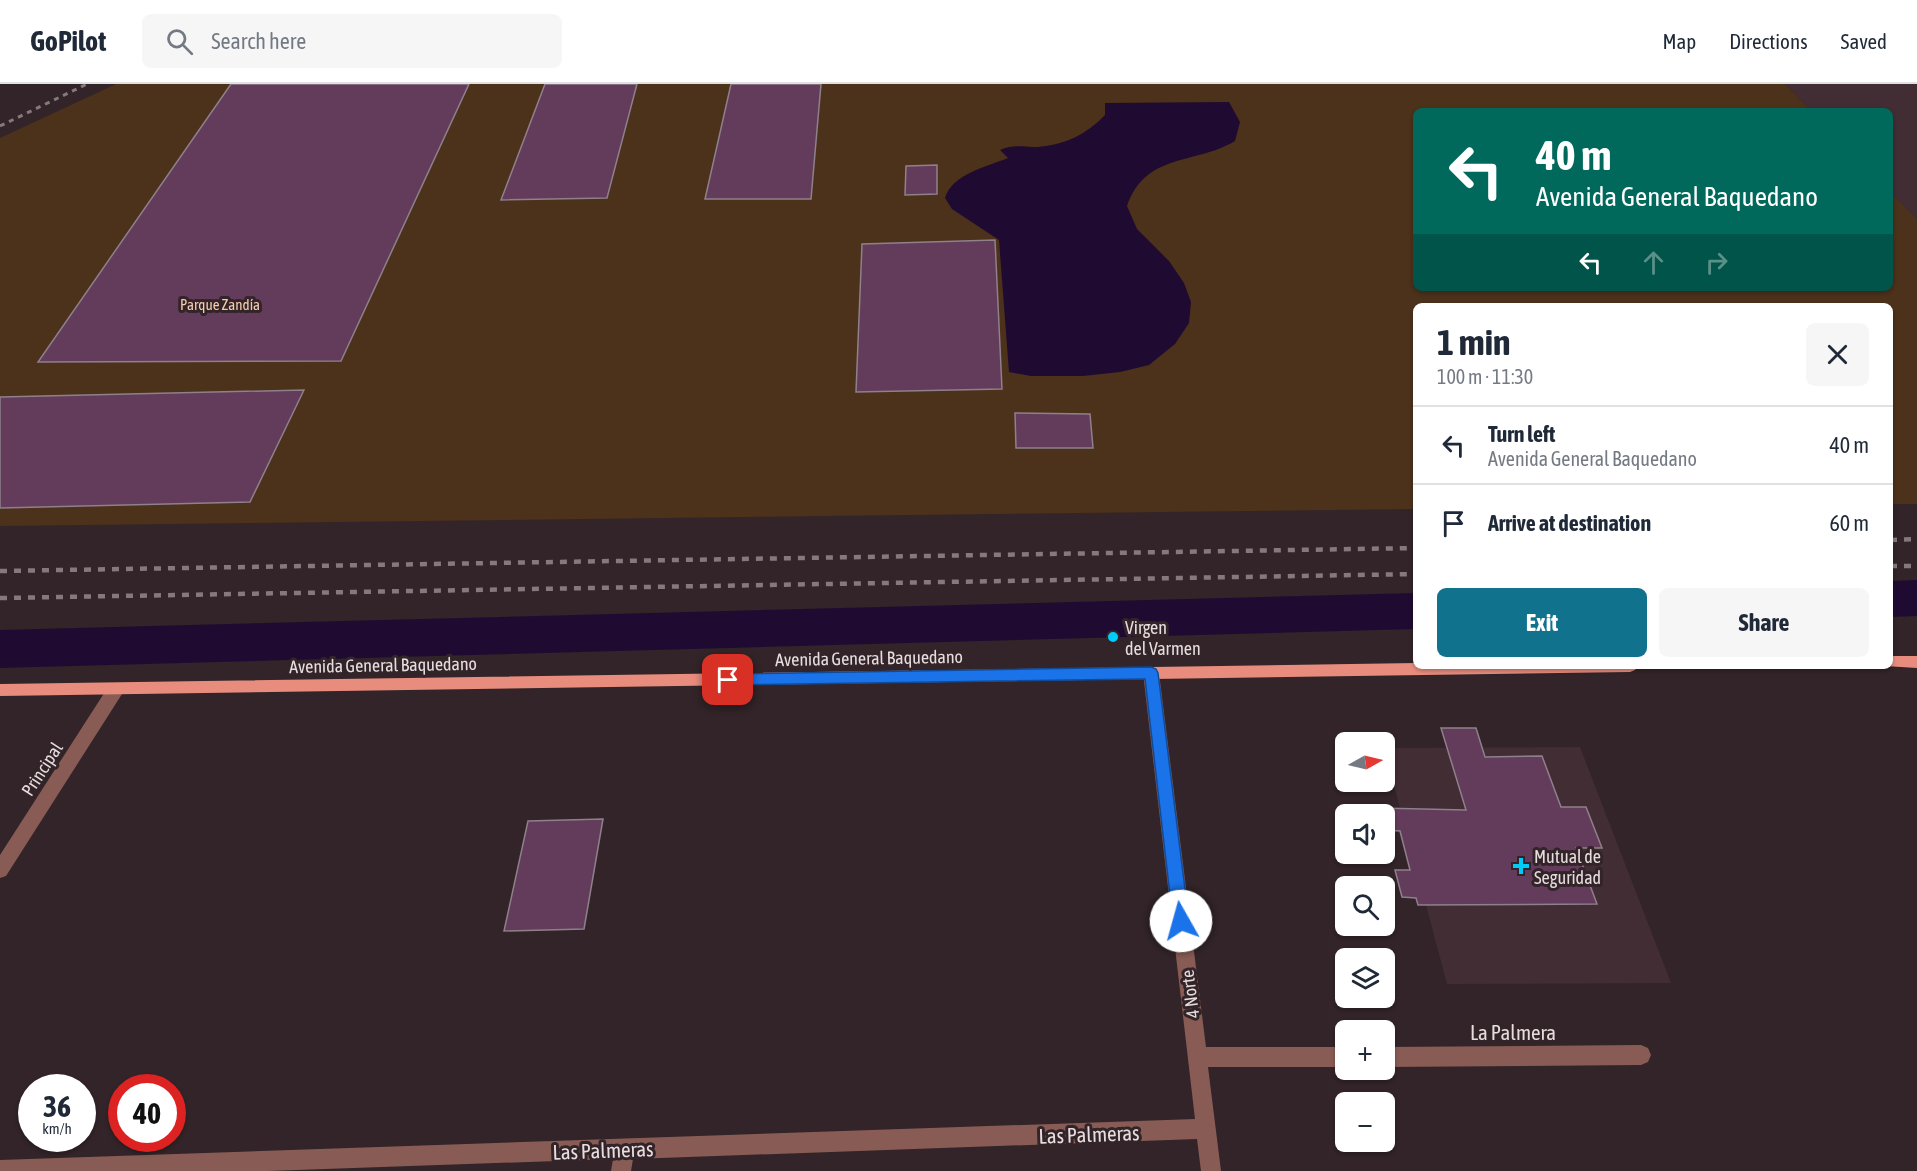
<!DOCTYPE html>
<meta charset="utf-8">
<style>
:root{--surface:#fff;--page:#f6f6f7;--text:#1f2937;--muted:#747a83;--line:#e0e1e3;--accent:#11728e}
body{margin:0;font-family:"Asap Condensed",sans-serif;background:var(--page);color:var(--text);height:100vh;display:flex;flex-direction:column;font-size:22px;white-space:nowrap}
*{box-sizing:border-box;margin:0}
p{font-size:20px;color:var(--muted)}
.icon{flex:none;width:33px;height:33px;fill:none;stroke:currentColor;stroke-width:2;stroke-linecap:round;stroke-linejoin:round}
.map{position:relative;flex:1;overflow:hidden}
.details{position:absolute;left:1413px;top:219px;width:480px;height:366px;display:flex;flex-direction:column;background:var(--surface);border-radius:9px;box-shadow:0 2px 4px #0004}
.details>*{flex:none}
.banner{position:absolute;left:1413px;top:24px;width:480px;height:183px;border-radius:9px;box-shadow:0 2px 4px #0004;background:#00695c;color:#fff;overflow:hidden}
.needle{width:39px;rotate:82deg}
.fabs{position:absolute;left:1335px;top:648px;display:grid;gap:12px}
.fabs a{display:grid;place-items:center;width:60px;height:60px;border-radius:9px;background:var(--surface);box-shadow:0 2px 4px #0004;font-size:30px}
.speed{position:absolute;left:18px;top:990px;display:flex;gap:12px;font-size:30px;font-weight:700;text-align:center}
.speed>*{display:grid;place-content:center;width:78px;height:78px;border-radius:50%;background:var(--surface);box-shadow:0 2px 4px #0004;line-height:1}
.speed small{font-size:15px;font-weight:400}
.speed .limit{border:9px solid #d22;background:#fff;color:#111}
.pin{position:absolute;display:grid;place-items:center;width:51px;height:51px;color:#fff;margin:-26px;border-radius:12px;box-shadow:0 3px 9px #0006}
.me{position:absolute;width:66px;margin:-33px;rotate:353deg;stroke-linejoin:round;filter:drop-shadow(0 0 4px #0008)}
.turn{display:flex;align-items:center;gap:21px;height:126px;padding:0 24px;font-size:27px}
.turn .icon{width:78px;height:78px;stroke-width:2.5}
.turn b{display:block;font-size:42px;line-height:51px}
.lanes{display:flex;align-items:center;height:57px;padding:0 24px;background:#0003;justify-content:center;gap:30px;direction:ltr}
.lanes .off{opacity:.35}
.round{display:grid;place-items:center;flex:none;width:63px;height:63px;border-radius:9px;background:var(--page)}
.summary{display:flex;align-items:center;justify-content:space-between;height:102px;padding:0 24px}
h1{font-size:36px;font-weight:700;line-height:45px}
.button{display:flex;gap:12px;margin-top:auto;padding:12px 24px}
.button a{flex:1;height:69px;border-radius:9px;background:var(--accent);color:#fff;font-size:24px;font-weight:700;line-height:69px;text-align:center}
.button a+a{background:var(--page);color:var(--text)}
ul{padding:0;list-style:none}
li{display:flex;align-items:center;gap:18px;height:78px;padding:0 24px;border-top:2px solid var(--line)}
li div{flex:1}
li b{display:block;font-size:22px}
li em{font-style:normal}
header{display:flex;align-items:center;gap:36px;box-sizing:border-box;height:84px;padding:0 30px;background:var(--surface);border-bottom:2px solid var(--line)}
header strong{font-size:28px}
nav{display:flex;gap:33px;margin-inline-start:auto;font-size:21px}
.search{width:420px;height:54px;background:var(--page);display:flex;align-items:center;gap:15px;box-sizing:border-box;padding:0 21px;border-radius:9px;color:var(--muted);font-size:22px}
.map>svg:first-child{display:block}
.built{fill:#412d33}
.green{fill:#4c311b}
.water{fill:#1f0b31}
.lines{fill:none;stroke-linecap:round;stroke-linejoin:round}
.canal{fill:#1f0b31;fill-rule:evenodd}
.building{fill:#633b5b;stroke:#8e818b;stroke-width:1.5}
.minor{fill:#885c54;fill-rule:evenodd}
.major{fill:#e88d7e;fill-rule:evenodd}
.rail-far1{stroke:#85797c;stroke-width:3;stroke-dasharray:5 5;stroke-linecap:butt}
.rail{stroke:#85797c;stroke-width:4.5;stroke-dasharray:7 7;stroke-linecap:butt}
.route{fill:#1a73e8;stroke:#114b97;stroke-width:1.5}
.poi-dot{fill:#00cbf9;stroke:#322428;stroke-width:2}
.labels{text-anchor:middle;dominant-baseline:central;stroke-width:6;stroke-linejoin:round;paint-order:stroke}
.far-park-label{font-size:15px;fill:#f6ccae;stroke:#322428}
.poi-label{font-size:18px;fill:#e7dddf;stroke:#322428;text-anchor:start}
.street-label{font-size:18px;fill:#e7dddf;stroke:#322428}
.near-street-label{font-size:21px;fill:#e7dddf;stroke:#322428}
</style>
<header>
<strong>GoPilot</strong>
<div class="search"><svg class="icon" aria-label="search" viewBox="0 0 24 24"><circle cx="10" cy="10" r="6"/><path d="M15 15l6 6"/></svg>Search here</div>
<nav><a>Map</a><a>Directions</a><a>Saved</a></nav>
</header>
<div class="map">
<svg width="1917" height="1087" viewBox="0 0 1917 1087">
<rect width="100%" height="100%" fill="#322428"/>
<path class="built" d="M1785 0H1917V135L1890 108V27H1811Z
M1580 663 1671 899 1447 900 1384 664Z"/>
<path class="green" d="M116 0H1785L1811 27H1416V204H1890V108L1917 135V420H1890V222H1416V425L0 442V54Z"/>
<path class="water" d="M1229 18 1240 38 1235 57C1195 81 1146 68 1127 122L1137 145 1169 177 1184 199 1191 218 1189 239 1175 260 1149 281 1120 288 1083 292H1031L1009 288 999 156 952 125 945 114C952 90 986 83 1008 74L1000 66C1013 60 1025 63 1038 63 1065 61 1087 50 1105 31V19Z"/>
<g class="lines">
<path class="canal" d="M1917 496V532L1890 533V497Z
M1416 509V545L0 584V546Z"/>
</g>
<path class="building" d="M231 0H469L341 277 38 278Z
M545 0H637L607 114 501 116Z
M731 0H821L811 115H705Z
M937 81V110L905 111 906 82Z
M995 156 1002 305 856 308 862 160Z
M304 306 250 418 0 424V313Z
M1015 329 1090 330 1093 364H1016Z
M1441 644H1476L1485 673 1542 672 1561 723H1586L1602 764H1576L1597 820 1418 821 1416 814 1402 813 1395 786H1410L1400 747 1386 746 1384 730H1382L1380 724 1466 726Z
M603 735 584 845 504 847 528 737Z"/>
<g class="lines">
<path class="minor" d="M1151 583 1156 585 1159 589 1206 963H1346V983H1208L1221 1087H1201L1197 1055 633 1075 631 1087H611L613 1075 268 1087H0V1076L1195 1035 1143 589 1146 585Z
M116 599 122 600 124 605 122 610 6 792 0 794V771L110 600Z
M1641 961 1648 964 1651 971 1648 978 1641 981 1384 983V963Z"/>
<path class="major" d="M1890 572H1917V584L1885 582H1890Z
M1416 579V582H1638L1635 586 1630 588 0 612V600Z"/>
<path class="rail-far1" d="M0 42 87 0"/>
<path class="rail" d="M1890 456 1917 455
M1890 482H1917
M0 487 1416 464
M0 514 1416 490"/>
</g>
<path class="route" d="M1151 583 1156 585 1158 589 1189 837 1187 842 1181 844 1175 842 1173 837 1145 595 728 601 723 600 721 596 723 591 728 590Z"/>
<g class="poi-dot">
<circle cx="1113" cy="553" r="6"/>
<path d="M1518 773h6v6h6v6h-6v6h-6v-6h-6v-6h6z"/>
</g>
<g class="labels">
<g class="far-park-label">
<text x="220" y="220">Parque Zandía</text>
</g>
<g class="poi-label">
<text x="1125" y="543">Virgen<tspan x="1125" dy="21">del Varmen</tspan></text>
<text x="1534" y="772">Mutual de<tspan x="1534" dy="21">Seguridad</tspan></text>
</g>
<g class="street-label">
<text transform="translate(869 574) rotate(-1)">Avenida General Baquedano</text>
<text transform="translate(383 581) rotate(-1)">Avenida General Baquedano</text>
<text transform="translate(42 685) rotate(-57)">Principal</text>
<text transform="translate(1190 910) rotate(-97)">4 Norte</text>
</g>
<g class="near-street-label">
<text x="1513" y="948">La Palmera</text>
<text transform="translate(1089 1050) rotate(-2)">Las Palmeras</text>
<text transform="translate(603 1066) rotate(-2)">Las Palmeras</text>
</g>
</g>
</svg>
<div class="fabs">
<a><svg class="needle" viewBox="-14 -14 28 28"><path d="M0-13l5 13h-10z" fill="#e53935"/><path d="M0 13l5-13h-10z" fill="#747a83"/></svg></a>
<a><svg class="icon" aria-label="sound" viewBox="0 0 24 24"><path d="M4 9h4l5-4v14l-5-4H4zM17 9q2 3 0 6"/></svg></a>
<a><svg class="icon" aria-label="search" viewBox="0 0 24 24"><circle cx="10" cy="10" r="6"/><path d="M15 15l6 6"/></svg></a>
<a><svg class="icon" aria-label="layers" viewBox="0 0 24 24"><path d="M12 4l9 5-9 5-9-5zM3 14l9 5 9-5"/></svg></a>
<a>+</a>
<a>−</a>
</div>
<div class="speed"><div>36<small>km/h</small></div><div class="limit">40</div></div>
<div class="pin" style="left:728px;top:596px;background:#d93025"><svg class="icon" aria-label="arrive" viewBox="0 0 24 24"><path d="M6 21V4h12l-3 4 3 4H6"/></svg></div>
<svg class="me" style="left:1181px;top:837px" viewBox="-20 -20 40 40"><circle r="19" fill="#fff"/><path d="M0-13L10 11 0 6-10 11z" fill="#1a73e8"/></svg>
<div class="banner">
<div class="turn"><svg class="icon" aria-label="left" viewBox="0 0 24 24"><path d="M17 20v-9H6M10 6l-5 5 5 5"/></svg><div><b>40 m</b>Avenida General Baquedano</div></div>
<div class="lanes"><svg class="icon" aria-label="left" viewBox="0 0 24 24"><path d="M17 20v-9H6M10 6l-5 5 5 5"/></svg><svg class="icon off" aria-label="ahead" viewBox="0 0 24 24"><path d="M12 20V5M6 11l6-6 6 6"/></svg><svg class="icon off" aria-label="right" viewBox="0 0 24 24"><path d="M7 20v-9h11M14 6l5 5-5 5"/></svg></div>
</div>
<section class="details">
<div class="summary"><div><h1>1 min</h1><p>100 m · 11:30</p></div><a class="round"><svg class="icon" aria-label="close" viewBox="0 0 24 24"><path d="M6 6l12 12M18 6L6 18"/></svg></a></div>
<ul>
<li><svg class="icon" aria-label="left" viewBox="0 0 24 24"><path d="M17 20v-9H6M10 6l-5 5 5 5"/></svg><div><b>Turn left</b><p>Avenida General Baquedano</p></div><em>40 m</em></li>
<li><svg class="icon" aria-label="arrive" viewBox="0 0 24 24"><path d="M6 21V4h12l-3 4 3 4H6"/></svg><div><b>Arrive at destination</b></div><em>60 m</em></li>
</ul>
<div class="button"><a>Exit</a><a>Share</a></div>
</section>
</div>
